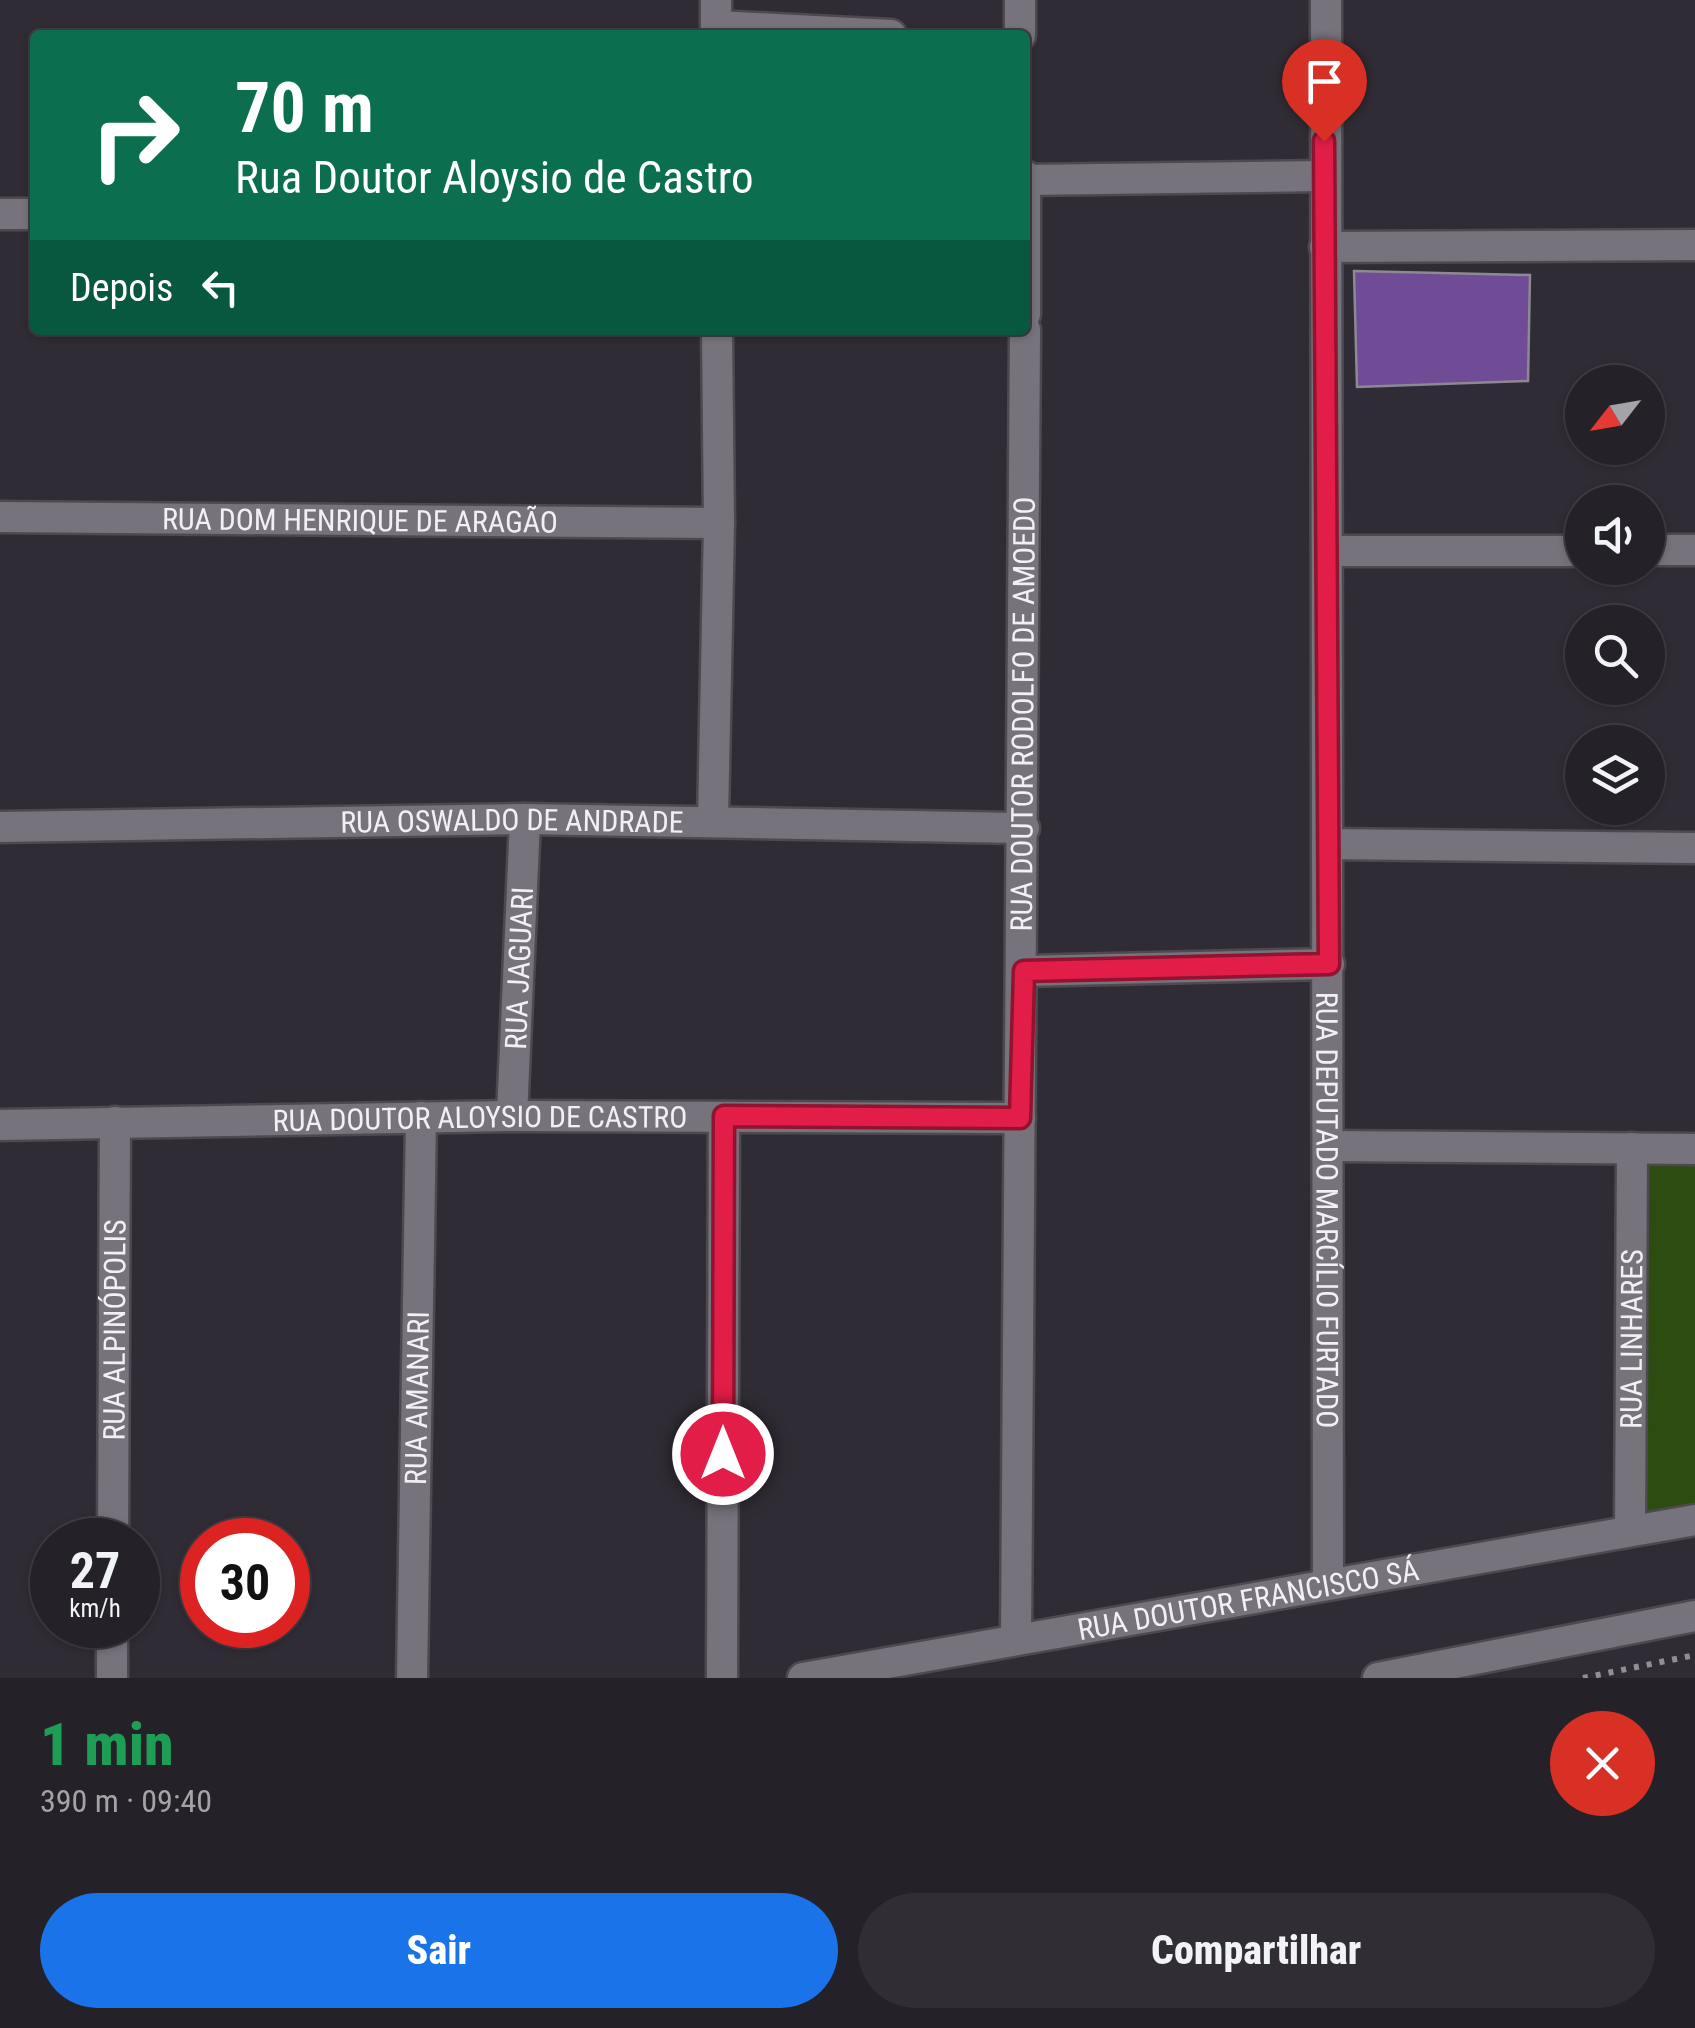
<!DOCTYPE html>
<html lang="pt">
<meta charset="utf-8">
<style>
:root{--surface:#242128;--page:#302e34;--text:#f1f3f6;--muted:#a3a3a8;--line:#413e45;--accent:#1a73e8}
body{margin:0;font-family:"Roboto Condensed",sans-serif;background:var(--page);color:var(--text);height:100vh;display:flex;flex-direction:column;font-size:38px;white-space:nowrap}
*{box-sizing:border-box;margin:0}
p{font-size:32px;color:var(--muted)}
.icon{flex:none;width:55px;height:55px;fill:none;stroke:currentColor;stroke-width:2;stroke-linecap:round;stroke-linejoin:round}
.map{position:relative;height:1678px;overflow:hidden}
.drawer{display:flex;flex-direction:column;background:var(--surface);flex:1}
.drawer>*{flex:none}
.guide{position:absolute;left:30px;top:30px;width:1000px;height:305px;border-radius:10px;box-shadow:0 2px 8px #0004,0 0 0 2px var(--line);background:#0b6e4f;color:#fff;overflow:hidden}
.needle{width:65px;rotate:239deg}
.buttons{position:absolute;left:1565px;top:365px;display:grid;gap:20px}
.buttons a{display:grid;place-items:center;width:100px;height:100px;border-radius:50%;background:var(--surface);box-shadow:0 2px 8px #0004,0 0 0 2px var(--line);font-size:50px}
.speed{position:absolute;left:30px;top:1518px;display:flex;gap:20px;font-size:50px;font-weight:700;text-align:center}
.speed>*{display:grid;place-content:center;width:130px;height:130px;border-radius:50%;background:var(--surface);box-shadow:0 2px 8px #0004,0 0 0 2px var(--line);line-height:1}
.speed small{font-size:25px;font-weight:400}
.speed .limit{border:15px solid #d22;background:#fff;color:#111}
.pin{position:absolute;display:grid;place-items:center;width:85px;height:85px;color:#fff;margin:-102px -42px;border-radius:50% 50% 50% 0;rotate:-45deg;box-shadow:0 0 10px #0007}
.pin .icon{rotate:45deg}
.me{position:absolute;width:110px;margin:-55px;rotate:0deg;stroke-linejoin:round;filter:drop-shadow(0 0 8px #0008)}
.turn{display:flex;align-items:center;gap:35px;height:210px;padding:0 40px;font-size:45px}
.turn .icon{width:130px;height:130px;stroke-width:2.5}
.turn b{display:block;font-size:70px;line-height:85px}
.then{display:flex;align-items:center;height:95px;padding:0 40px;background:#0003;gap:20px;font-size:38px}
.round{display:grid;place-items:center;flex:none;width:105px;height:105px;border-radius:52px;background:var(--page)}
.headline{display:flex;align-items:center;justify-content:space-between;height:170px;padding:0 40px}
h1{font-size:60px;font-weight:800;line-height:75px;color:#1e9e55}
.cta{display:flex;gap:20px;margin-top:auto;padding:20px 40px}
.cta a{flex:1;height:115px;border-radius:60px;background:var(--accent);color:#fff;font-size:40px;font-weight:800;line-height:115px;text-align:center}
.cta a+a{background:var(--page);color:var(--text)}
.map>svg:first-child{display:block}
.green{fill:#2c4c11}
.building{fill:#704b96;stroke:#8d8993;stroke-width:2.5}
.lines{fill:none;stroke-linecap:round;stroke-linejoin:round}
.minor-casing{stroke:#4c4a50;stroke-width:35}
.path{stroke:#918e95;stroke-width:6;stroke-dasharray:5 8;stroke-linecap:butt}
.minor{stroke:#77737d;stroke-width:30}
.route-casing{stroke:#92132f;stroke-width:25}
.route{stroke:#e11d48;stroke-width:18}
.labels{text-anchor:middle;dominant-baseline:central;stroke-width:9;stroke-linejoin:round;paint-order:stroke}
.street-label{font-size:30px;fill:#f2f0f5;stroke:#171619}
</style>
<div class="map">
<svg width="1695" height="1678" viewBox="0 0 1695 1678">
<rect width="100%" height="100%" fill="#302c35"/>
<path class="green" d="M1695 1160V1509L1641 1518V1161Z"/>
<path class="building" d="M1354 271 1530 275 1528 381 1357 387Z"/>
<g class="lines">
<g class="minor-casing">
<g id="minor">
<path d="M716 0V35"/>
<path id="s1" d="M1326 0 1328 1582"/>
<path d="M717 26 891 35"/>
<path d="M1020 35V0"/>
<path d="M1025 176V314"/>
<path d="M1025 180 1323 176"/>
<path d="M0 214H35"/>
<path d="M1325 247 1695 245"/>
<path id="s2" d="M0 517 719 523"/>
<path d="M1648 550H1695"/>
<path d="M1329 551H1582"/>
<path d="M713 820 719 523 717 330"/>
<path id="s3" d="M0 827 525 819 1024 828"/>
<path d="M1329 844 1695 848"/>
<path d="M1024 971 1329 964"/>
<path id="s4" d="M512 1116 525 819"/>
<path id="s5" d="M0 1125 512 1116 1020 1118"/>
<path d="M1329 1146 1695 1149"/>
<path id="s6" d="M1630 1531 1632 1148"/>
<path id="s7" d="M113 1540 115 1122"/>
<path id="s8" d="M1016 1639 1025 330"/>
<path d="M112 1678V1625"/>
<path id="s9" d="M412 1678 421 1117"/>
<path d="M722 1678 724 1117"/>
<path id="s10" d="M803 1678 1695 1520"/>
<path d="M1378 1678 1695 1616"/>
</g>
</g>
<path class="path" d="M1583 1678 1695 1655"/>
<use href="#minor" class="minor"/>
</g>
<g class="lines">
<g class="route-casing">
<path id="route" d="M723 1454 724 1116 1020 1118 1024 971 1329 964 1324 141"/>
</g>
<use href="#route" class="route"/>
</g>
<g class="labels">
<g class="street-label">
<text stroke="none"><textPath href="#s2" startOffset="360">RUA DOM HENRIQUE DE ARAGÃO</textPath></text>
<text stroke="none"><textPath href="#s8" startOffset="925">RUA DOUTOR RODOLFO DE AMOEDO</textPath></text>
<text stroke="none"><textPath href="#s3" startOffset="512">RUA OSWALDO DE ANDRADE</textPath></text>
<text stroke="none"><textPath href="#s4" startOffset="148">RUA JAGUARI</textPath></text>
<text stroke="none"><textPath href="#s5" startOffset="480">RUA DOUTOR ALOYSIO DE CASTRO</textPath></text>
<text stroke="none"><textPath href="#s1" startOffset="1210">RUA DEPUTADO MARCÍLIO FURTADO</textPath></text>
<text stroke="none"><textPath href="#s7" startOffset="210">RUA ALPINÓPOLIS</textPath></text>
<text stroke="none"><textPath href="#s6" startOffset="192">RUA LINHARES</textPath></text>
<text stroke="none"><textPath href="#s9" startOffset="280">RUA AMANARI</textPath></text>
<text stroke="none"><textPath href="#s10" startOffset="452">RUA DOUTOR FRANCISCO SÁ</textPath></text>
</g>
</g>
</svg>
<div class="buttons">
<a><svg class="needle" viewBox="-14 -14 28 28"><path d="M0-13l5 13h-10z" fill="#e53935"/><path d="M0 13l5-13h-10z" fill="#a3a3a8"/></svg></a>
<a><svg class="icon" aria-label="sound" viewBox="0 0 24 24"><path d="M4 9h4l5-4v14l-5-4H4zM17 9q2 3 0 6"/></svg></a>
<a><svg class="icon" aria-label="search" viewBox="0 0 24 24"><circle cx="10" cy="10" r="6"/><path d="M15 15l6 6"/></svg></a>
<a><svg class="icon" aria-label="layers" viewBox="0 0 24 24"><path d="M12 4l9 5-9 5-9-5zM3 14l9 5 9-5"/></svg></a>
</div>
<div class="speed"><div>27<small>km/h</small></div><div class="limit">30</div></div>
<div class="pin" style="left:1324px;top:141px;background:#d93025"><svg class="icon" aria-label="arrive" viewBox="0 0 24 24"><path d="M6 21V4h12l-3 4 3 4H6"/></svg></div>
<svg class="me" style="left:723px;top:1454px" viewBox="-20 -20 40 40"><circle r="17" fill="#e11d48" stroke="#fff" stroke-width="3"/><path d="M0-11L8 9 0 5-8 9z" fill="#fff"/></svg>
<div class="guide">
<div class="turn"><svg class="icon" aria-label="right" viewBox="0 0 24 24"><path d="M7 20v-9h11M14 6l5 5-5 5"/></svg><div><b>70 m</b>Rua Doutor Aloysio de Castro</div></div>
<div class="then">Depois<svg class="icon" aria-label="left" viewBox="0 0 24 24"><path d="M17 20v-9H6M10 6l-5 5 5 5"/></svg></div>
</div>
</div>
<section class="drawer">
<div class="headline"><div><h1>1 min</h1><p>390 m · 09:40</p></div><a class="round" style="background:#d93025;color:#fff"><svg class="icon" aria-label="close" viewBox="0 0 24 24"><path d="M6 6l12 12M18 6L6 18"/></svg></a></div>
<div class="cta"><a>Sair</a><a>Compartilhar</a></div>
</section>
